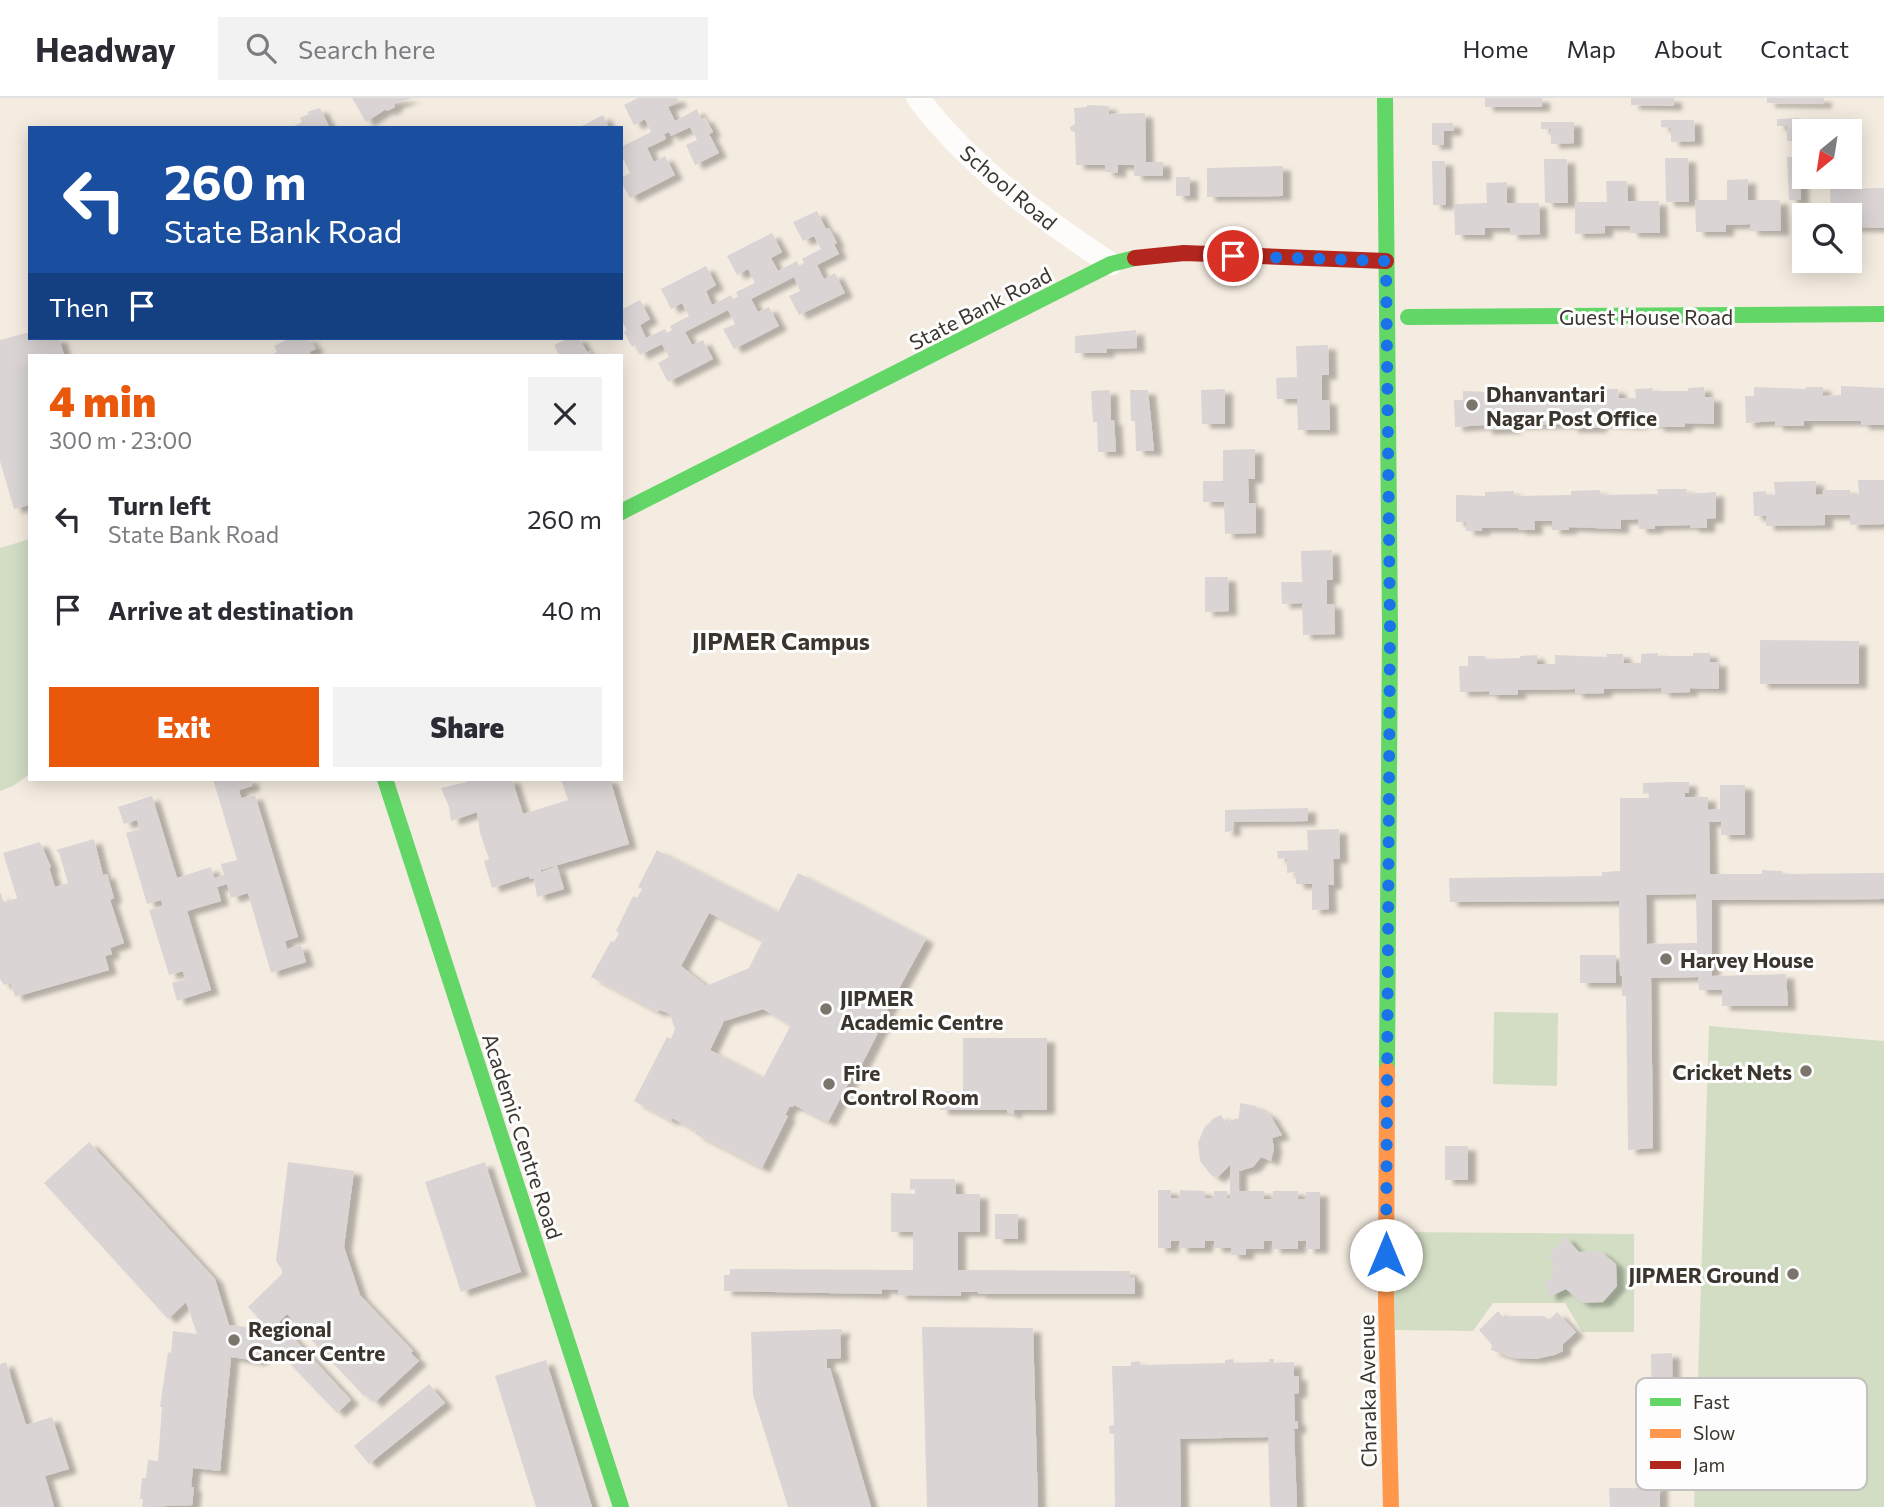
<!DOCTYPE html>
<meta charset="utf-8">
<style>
:root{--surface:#fff;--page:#f2f2f3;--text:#2b2b33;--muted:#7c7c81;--line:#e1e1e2;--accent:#ea580c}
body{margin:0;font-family:Commissioner,sans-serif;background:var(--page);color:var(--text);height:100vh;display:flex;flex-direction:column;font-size:26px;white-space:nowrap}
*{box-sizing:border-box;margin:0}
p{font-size:23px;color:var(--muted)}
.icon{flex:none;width:38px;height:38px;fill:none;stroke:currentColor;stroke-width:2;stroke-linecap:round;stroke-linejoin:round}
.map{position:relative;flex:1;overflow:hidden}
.side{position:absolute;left:28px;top:256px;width:595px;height:427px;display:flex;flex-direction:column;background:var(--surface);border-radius:0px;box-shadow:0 4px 18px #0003}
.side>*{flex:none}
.hud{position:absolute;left:28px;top:28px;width:595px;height:214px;border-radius:0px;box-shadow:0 4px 18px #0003;background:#1a4fa0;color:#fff;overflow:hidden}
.needle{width:46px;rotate:210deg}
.buttons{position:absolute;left:1792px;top:21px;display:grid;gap:14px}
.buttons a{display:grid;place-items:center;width:70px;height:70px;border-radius:0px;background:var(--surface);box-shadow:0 4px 18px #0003;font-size:35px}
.pin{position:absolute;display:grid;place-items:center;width:60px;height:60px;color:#fff;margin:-30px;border:4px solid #fff;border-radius:50%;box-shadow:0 2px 7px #0007}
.me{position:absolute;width:77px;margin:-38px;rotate:0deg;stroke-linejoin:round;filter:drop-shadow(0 0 5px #0008)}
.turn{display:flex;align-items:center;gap:24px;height:147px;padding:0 21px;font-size:32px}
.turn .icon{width:91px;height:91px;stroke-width:2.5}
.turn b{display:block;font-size:49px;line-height:60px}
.then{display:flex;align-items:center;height:66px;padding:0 21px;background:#0003;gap:14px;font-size:26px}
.round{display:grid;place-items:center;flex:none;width:74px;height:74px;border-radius:0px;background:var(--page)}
.summary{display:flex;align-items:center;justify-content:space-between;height:119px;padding:0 21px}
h1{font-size:42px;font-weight:800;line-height:52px;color:var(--accent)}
.button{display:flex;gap:14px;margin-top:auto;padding:14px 21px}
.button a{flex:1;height:80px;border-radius:0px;background:var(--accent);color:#fff;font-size:28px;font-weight:800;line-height:80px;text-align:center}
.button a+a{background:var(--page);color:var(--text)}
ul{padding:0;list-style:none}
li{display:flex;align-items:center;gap:21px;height:91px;padding:0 21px}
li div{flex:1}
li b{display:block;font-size:26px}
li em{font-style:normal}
header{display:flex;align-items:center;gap:42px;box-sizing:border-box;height:98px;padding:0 35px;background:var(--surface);border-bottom:2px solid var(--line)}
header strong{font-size:33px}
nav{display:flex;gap:38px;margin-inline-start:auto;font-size:24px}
.search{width:490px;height:63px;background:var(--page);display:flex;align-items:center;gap:18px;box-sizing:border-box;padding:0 24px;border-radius:0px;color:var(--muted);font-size:26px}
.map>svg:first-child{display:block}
.green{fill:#d3ddc4}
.building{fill:#dad4d4;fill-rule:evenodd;filter:url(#shadow)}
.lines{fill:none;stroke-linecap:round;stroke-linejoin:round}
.street{stroke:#fefcfa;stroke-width:23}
.fast{stroke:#63d668;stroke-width:16}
.slow{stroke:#ff974d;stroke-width:16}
.jam{stroke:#b3261e;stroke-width:16}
.route{stroke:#1a73e8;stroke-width:12;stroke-dasharray:0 21.6}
.poi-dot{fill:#7c756c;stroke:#fdfdfd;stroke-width:2.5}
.labels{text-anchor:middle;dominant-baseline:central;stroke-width:6;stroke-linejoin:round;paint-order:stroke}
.street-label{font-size:21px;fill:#3b352d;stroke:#fdfdfd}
.poi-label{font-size:21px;font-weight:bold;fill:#3b352d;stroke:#fdfdfd;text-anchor:start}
.quarter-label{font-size:24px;font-weight:bold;fill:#3b352d;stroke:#fdfdfd}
.key{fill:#fdfdfd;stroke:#c3c1bf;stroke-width:2}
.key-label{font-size:19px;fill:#3b352d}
</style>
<header>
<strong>Headway</strong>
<div class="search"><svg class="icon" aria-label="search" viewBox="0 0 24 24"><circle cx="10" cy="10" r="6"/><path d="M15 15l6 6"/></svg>Search here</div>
<nav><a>Home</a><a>Map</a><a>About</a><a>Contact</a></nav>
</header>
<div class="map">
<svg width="1884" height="1409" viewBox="0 0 1884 1409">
<defs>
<filter id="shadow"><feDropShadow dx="8" dy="4.5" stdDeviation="2" flood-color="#0004"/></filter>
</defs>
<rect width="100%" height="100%" fill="#f5ece1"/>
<path class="green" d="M30 441V676L13 688 0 693V450Z
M1494 914 1558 915 1557 988 1493 986Z
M1709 928 1884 943V1409H1694Z
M1394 1134 1634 1136V1234H1582L1565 1205H1493L1473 1233 1394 1232Z"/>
<path class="building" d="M352 0H412L394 6 395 9 387 13 386 11 366 24Z
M638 0H677L679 4 668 9 675 23 697 11 701 21 705 19 713 34 709 36 719 55 695 67 686 47 697 42 690 29 671 38 669 34 664 36 666 41 647 50 654 64 665 58 675 77 630 100 621 84V80L630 75 624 62 621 63V49L651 34 645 21 634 27 624 7Z
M1485 0H1542V9H1485Z
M1631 0H1674V8L1631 7Z
M1767 0H1824V6L1767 5Z
M1087 7 1109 8V16L1145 15 1146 64H1163V78H1134V67H1118V75L1105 74V67H1076L1075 34 1071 33 1070 29 1075 26 1074 10 1087 9Z
M320 10 330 30H290L302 24 300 20 309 16 307 14Z
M603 17 609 30H578Z
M1799 20 1800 43H1787V28H1777V21Z
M1661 22H1694L1695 43 1671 44V30L1661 29Z
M1541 24H1574V45L1551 46V31H1541Z
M1432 25H1453L1454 33H1444V47H1432Z
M1787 59H1800L1801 102H1789Z
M1665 60H1688L1689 104H1666Z
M1544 61H1567L1568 105H1545Z
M1432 63H1445L1446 107H1433Z
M1283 68V98L1207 99V70Z
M1176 79H1190V98H1176Z
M1748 81V102H1780L1781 133H1750V126L1726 127V134H1696L1695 102H1727V82Z
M1606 83H1627L1628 103H1659L1660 135H1630V128H1605V135L1575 136V104H1607Z
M1507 84V105H1539L1540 136 1510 137V130H1485V137H1455L1454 106 1487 105 1486 85Z
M1884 90V130L1850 129V117H1831L1830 91Z
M817 113 826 131 829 130 837 145 834 146 839 156 817 167 824 181 835 175 845 195 799 217 789 198 800 193 794 179 751 201 758 214 769 209 779 228 734 251 723 231 735 226 728 212 685 234 692 247 703 242 713 261 668 284 658 265 669 259 662 246 640 257 635 247 632 249 624 234 627 232 621 221V212L640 202 650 221 640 227 646 240 665 231 667 235 672 232 670 228 689 218 682 205 671 211 661 191 706 168 716 187 706 193 712 207 731 197 733 201 738 199 736 194 755 185 748 171 737 177 727 158 772 135 782 154 771 160 778 173 797 163 799 168 804 165 802 161 821 151 814 138 803 143 793 124Z
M1136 232 1137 250 1106 251 1107 255H1075V238Z
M30 234V240H59L64 257H30V407L14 411 0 363V242Z
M290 240H313L308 243 309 245 312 244 316 251 309 254 311 257H271L277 254 274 248Z
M569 240H579L587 254 590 253 592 257H559L554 247Z
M1328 247 1329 277H1322V302H1329L1330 332H1298L1297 301H1277L1276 280 1297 279 1296 248Z
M1841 288 1884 290V327H1861V323H1804V328H1775V323L1746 325 1745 298H1754V289L1806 291V289H1823V298L1841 297Z
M1704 289 1705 299H1714V326L1685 325V329H1656V325H1638V327L1599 325V330H1570V326L1513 327V331L1484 332V327L1455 329 1454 302H1463V293L1515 295V292H1532V301H1550L1549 292 1566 291V294H1601V291H1618L1619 300H1636L1635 291 1653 290 1652 293H1688V290Z
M1225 291V326H1202L1201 292Z
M1110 292 1111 323 1114 322 1116 354H1098L1097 324H1093L1091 293Z
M1130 292H1148L1154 353H1136L1135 323H1131Z
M1255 351V381H1248L1249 405H1256V435L1225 436 1224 404H1203V383H1223V352Z
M1858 382H1884V426L1850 427V417H1825V427L1766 428V418H1754L1753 394 1766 393V397H1775L1774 384 1816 383V397L1824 396 1823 392H1850V396H1859Z
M1657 391H1687L1686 396 1716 394V420L1707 421V430H1691L1690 427 1655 428V431H1639L1638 421 1621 422V431L1569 429V432H1552V423H1534L1535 432H1518V430H1482V433H1466V424H1456V397L1485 398V394L1514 393V398L1571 397V393L1600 392V397L1658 396Z
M1332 452 1333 482H1327V506H1334L1335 536 1303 537 1302 505 1282 506 1281 484H1302L1301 453Z
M1205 479H1228L1229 513 1205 514Z
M1760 542 1859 543V586H1760Z
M1658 555V558H1693V555H1710V564H1719V591L1690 590V594L1662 595 1661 590 1604 591V595L1575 596V591L1518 592V597H1489V593L1460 594 1459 568H1468V558H1485V561L1520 560V558L1537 557V566H1555V557L1607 559 1606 556H1623L1624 565H1641V556Z
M213 681H250L252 688 239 692 241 700 255 697 298 839 285 843 287 851 301 847 306 864 271 875 248 795 231 800 227 786 217 789 221 803 187 813 211 892 177 903 172 885 185 881 183 873 169 877 149 812 163 808 161 802 147 806 126 735 140 731 137 722 124 726 118 709 152 698 177 780 211 769 214 780 224 777 221 766 237 762Z
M466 681H512L523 716 568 702 561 681H610L629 746 541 772V774L557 768 564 791 537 799 534 780 530 781 529 778 492 790 484 763 489 761 480 735 477 714 451 723 449 709 441 690 467 684Z
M1672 684H1689V695H1685V699H1708V712L1720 711V687H1745V737H1721V724H1709L1710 776H1762V772L1782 773 1783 776 1884 775V801L1712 802V878L1786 876 1788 908H1722V892H1699L1698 879 1651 880 1653 1050 1628 1052 1626 898H1622V878H1620L1619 803 1450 804 1449 780 1602 778V774L1620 773V700H1649V695L1643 696V685ZM1696 796 1697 845 1647 846 1646 797Z
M1308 710V723L1232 724 1233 733 1225 734V712Z
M1339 731 1340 761H1333L1334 787H1328L1329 811 1312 812V786H1296L1295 774 1287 775V760L1278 761 1277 753 1308 752 1307 732Z
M94 741 103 777 107 776 114 800 110 802 124 845 110 850 112 856 105 858 109 872 15 899 11 885 4 887 0 881V794L4 804 17 800 3 755 40 744 51 769 49 770 55 789 68 785 59 755 56 752Z
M657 752 778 814 798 775 926 841 885 916 887 917 861 968 858 967 828 1024 794 1007 793 1009 790 1008 785 1017 788 1018 762 1070 695 1036 696 1033 672 1020 671 1023 634 1003 667 939 671 941 675 931 670 916 660 912 657 914 591 879 611 843 614 844 619 835 616 833 633 798 637 800 642 791 638 789ZM709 815 763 842 749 870 706 888 681 868ZM763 911 791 927 763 980 710 952 724 923Z
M1580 857H1616V885H1580Z
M963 940H1047V1012H1014V1016L1008 1015 1007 1012H940V993L963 994Z
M1240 1005 1255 1008 1270 1017 1282 1037 1272 1040 1274 1050 1271 1063 1261 1059 1253 1069 1239 1073V1093H1264V1101H1272L1273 1093H1298V1101H1306V1094H1320V1151H1306V1143H1298V1151H1272V1143H1264V1151H1246V1157H1231V1150H1214V1143H1205V1150H1179L1180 1143H1171V1150H1158V1092H1171V1100H1180V1092L1205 1093V1100H1214V1093H1227V1100H1230V1067L1217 1080 1211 1077 1200 1063 1198 1045 1204 1030 1214 1020 1221 1017 1225 1024 1239 1020Z
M89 1044 215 1181 229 1227 245 1229 255 1227 260 1222 248 1209 282 1176V1172L276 1163 288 1064 354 1073 344 1149 360 1197 413 1253 411 1255 419 1263 374 1305 366 1296 364 1298 287 1216 279 1224 351 1302 337 1315 274 1249 258 1263 231 1259 220 1373 193 1370 191 1389H194L192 1407 142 1409 143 1401H140L142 1380H146L148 1362 158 1363 162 1309H160L168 1254 171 1255 173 1233 197 1236 186 1204 168 1221 44 1085Z
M1445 1048H1468V1082H1445Z
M485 1064 521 1174 461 1194 425 1084Z
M910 1081H955L956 1096H980V1134H958V1172L1130 1173V1179H1135V1196H978V1194H961V1198L898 1197V1192L882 1191V1196L724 1193V1177H730V1171L913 1172V1134H891V1095L915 1096V1091L910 1092Z
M995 1116H1018V1141H995Z
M1565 1138 1579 1154 1600 1153 1616 1166 1617 1188 1603 1204 1582 1205 1566 1191 1549 1199 1545 1184 1551 1182 1554 1163 1548 1159Z
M1498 1213 1505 1221 1510 1218H1544L1549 1222 1557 1214 1576 1234 1563 1246V1253L1554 1257 1536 1261 1513 1260 1491 1252 1492 1247 1479 1232Z
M922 1229 1033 1230 1038 1409H927Z
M842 1231V1236H840L841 1260 827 1261V1270H830L871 1409H788L753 1297 751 1234Z
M1672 1255 1674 1381H1660V1409H1610L1609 1390H1653L1651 1256Z
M1233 1261 1234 1265 1269 1264V1261H1274V1265L1294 1264V1278H1299V1295L1294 1296 1295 1323H1298V1331H1294L1297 1409H1270L1268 1339 1180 1341 1181 1409H1115L1114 1336H1110L1109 1328 1114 1327 1112 1268H1131V1264L1139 1263 1141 1267 1225 1265V1262Z
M546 1262 592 1409H536L495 1278Z
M6 1264 26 1327 52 1319 69 1371 45 1378 54 1409H0V1266Z
M429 1286 445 1305 369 1366 354 1348Z"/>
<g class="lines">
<path class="street" d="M918 0C970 69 1040 119 1111 166"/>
<path class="fast" d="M1385 0 1390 530 1387 972
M1408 219 1884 216
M621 414 1111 166 1135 160
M385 681 621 1409"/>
<path class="slow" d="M1387 972 1386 1204 1391 1409"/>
<path class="jam" d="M1135 160 1184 155 1386 163"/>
</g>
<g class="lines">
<path class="route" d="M1233 158 1386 163 1390 530 1386 1157"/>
</g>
<g class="poi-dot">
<circle cx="1472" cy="307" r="7"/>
<circle cx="1666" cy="861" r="7"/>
<circle cx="826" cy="911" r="7"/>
<circle cx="1806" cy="973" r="7"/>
<circle cx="829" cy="986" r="7"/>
<circle cx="1793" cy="1176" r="7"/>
<circle cx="234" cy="1242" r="7"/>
</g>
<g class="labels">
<g class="street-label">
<text transform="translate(1009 89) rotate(40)">School Road</text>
<text transform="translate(980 210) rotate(-27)">State Bank Road</text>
<text x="1646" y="218">Guest House Road</text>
<text transform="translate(523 1038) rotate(72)">Academic Centre Road</text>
<text transform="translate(1367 1293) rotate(-91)">Charaka Avenue</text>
</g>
<g class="poi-label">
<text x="1486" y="295">Dhanvantari<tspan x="1486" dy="24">Nagar Post Office</tspan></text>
<text x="1680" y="861">Harvey House</text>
<text x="840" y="899">JIPMER<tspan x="840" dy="24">Academic Centre</tspan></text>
<text x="1792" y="973" text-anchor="end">Cricket Nets</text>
<text x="843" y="974">Fire<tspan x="843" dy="24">Control Room</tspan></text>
<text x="1779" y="1176" text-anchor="end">JIPMER Ground</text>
<text x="248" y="1230">Regional<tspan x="248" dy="24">Cancer Centre</tspan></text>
</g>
<g class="quarter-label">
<text x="781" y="542">JIPMER Campus</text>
</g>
</g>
<rect x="1636" y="1280" width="231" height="112" rx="10" class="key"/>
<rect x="1650" y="1300" width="31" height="8" fill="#63d668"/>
<rect x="1650" y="1331" width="31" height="9" fill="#ff974d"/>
<rect x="1650" y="1363" width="31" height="8" fill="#b3261e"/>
<g class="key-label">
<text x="1693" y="1311">Fast</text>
<text x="1693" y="1342">Slow</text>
<text x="1693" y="1374">Jam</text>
</g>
</svg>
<div class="buttons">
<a><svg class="needle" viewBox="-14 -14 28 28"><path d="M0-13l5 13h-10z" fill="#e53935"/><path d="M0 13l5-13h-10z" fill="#7c7c81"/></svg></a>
<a><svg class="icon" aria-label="search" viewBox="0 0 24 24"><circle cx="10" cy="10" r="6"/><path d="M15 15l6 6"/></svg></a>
</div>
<div class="pin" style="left:1233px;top:158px;background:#d93025"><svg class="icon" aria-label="arrive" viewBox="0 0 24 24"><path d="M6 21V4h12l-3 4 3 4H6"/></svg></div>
<svg class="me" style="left:1386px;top:1157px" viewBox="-20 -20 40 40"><circle r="19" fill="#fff"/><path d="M0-13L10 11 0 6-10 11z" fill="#1a73e8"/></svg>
<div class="hud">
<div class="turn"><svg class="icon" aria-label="left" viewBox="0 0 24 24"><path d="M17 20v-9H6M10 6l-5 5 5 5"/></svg><div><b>260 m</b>State Bank Road</div></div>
<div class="then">Then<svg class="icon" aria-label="arrive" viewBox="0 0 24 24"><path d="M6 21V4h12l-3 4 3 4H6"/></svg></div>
</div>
<section class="side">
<div class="summary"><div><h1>4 min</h1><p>300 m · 23:00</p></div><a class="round"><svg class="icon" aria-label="close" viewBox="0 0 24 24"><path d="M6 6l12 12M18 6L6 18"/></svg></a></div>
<ul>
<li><svg class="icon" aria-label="left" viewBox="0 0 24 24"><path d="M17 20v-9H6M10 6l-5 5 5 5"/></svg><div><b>Turn left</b><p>State Bank Road</p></div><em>260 m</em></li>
<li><svg class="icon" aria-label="arrive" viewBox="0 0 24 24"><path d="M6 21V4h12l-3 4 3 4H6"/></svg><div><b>Arrive at destination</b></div><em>40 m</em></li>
</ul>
<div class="button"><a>Exit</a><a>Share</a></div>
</section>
</div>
